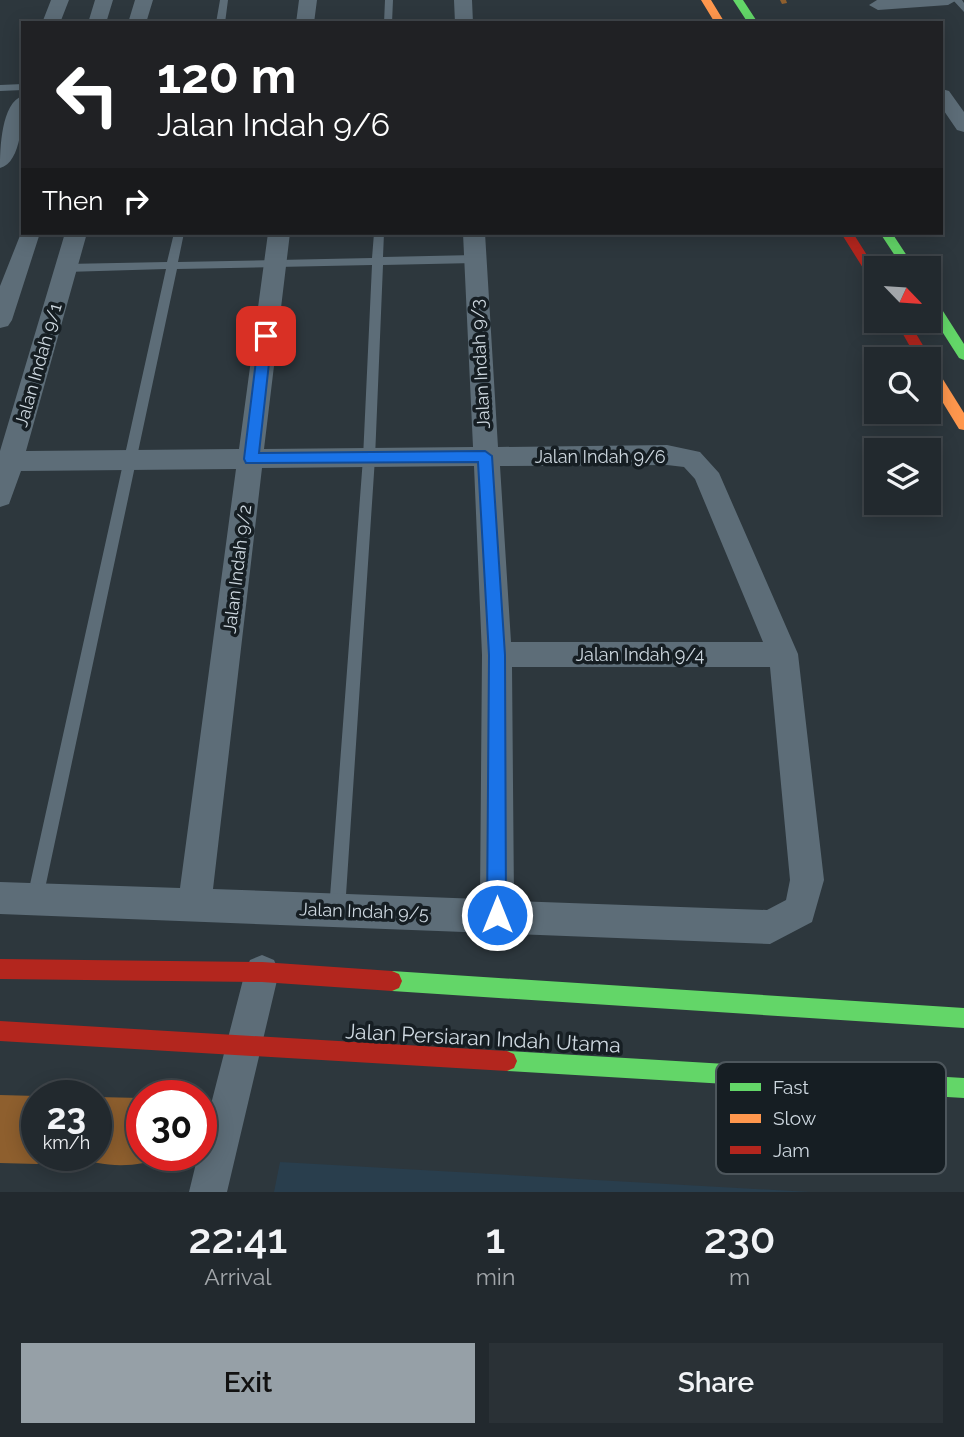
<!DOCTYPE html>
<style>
:root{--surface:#22292e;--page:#2a3136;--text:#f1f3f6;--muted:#a2a6aa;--line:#3f454a;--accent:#96a0a7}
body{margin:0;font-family:Raleway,sans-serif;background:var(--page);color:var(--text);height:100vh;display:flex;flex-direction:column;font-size:26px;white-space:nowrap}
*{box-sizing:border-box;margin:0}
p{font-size:23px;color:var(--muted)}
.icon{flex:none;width:38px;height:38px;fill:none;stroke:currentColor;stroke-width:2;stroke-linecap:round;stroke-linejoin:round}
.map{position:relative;height:1192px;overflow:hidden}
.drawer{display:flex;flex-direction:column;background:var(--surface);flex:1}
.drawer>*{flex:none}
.guide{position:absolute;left:21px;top:21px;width:922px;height:214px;border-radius:0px;box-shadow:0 4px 18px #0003,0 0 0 2px var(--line);background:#202124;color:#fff;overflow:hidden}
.needle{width:46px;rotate:115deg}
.buttons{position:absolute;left:864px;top:256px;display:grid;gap:14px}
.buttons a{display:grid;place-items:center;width:77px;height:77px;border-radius:0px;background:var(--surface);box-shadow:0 4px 18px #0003,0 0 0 2px var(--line);font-size:35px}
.speed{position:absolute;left:21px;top:1080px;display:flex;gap:14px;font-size:35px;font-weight:700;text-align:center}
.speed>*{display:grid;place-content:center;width:91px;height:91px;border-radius:50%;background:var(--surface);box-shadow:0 4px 18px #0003,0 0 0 2px var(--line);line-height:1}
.speed small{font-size:18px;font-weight:400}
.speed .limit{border:10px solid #d22;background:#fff;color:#111}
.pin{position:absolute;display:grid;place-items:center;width:60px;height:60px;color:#fff;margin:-30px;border-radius:14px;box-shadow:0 4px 10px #0006}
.me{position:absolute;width:77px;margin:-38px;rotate:0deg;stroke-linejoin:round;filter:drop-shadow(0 0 5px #0008)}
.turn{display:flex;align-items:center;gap:24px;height:147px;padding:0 21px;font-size:32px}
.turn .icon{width:91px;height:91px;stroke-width:2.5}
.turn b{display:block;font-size:49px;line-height:60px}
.then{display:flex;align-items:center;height:66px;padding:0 21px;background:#0003;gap:14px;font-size:26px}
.eta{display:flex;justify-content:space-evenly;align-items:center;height:119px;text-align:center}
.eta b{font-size:42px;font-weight:600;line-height:49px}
.action{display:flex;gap:14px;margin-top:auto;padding:14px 21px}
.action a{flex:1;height:80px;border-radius:0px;background:var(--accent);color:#111;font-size:28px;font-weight:600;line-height:80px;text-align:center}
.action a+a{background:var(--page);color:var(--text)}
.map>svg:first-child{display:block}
.built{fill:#293e4d}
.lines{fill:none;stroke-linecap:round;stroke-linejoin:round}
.stream{fill:#8e5f2e;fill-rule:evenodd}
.river{fill:#8e5f2e;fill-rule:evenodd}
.lane{fill:#5d6d78;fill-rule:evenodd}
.street{fill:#5d6d78;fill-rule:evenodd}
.fast{fill:#63d668;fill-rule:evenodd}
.slow{fill:#ff974d;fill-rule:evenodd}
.jam{fill:#b3261e;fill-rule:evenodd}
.route{fill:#1a73e8;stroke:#114b97;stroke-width:2}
.labels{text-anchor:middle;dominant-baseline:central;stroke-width:7;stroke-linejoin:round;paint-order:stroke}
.street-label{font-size:18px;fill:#ced8e0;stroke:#161e23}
.near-street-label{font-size:21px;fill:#ced8e0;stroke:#161e23}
.key{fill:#161e23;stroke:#4d565c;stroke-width:2}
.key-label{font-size:19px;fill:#ced8e0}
</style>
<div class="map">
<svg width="964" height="1192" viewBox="0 0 964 1192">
<rect width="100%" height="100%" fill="#2d373d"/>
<path class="built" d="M280 1162 810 1192H274Z"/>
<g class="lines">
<path class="stream" d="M780 0H786L787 3 782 4Z"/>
<path class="river" d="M0 1095 37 1096V1155H59L37 1164 0 1163Z
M96 1097 142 1098V1155L166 1156C134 1169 104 1168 72 1155H96Z"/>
<path class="lane" d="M220 0H228L225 23H216Z
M385 0H393L392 23H384Z
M953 0H962L964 3V12Z
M23 84V90L0 91V85Z
M174 233H184L178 262 372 258 374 233H384L383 257 475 255 481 259 475 263 383 265 375 458 345 910 343 916 337 918 331 916 329 910 363 458 372 265 177 269 43 898 41 904 35 906 29 904 27 898 166 269 66 272 60 268 66 264 167 262Z"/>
<path class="street" d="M51 0H69L60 23H42Z
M95 0H113L106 23H88Z
M135 0H153L146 23H128Z
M299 0H317L314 23H296Z
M454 0H472L473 23H455Z
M957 0 948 5 878 10 869 5 877 0Z
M942 89 949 91 964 112V132L957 130 942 108Z
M23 96C23 115 22 163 0 168 0 150 1 102 23 96Z
M23 228V233H40L12 320 8 326 0 328V286Z
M65 233H87L26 451 239 449 268 233H290L264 449 473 447 463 233H485L498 447 667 445 700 452 719 473 798 654 824 880 812 922 770 944 0 914V882L180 888 236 469 21 471 9 504 0 507V451ZM667 465 684 467 695 479 763 642H511L500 466ZM474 466 482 655 480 899 213 889 262 468ZM512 667H770L790 880 786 900 767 910 514 901Z
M262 955 274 960 279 972 227 1192H189L198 1155H201V1143L245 972 250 960Z"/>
<path class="fast" d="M733 0H743L758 23H748Z
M880 233H892L915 268H903Z
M929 296 934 297 964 344V360L959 358 929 311Z
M392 971 964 1008V1028L392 991 385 988 382 981 385 974Z
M507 1051 964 1078V1098L507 1071 500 1068 497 1061 500 1054Z"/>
<path class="slow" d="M701 0H711L725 23H715Z
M929 363 934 365 964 413V430L959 429 929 380Z"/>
<path class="jam" d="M841 233H853L877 271V285L873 284Z
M895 320H908L931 359 929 361V359H917Z
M0 959 262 962 392 971 399 974 402 981 399 988 392 991 262 982 0 979Z
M0 1021 507 1051 514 1054 517 1061 514 1068 507 1071 0 1041Z"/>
</g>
<path class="route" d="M266 332 272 336 259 453 485 451 492 456 505 655 506 915 503 922 497 925 490 922 487 915 489 655 478 462 246 463 244 459 259 336Z"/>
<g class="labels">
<g class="street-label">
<text transform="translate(480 364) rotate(-93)">Jalan Indah 9/3</text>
<text transform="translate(38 365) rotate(-74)">Jalan Indah 9/1</text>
<text x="600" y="456">Jalan Indah 9/6</text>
<text transform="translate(237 569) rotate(-83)">Jalan Indah 9/2</text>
<text x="640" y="654">Jalan Indah 9/4</text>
<text transform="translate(364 911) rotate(2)">Jalan Indah 9/5</text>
</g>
<g class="near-street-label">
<text transform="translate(483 1038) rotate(3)">Jalan Persiaran Indah Utama</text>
</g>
</g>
<rect x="716" y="1062" width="230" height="112" rx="10" class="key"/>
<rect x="730" y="1083" width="31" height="8" fill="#63d668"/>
<rect x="730" y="1114" width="31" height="9" fill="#ff974d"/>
<rect x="730" y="1146" width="31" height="8" fill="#b3261e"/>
<g class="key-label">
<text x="773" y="1094">Fast</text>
<text x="773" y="1125">Slow</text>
<text x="773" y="1157">Jam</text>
</g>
</svg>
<div class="buttons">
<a><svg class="needle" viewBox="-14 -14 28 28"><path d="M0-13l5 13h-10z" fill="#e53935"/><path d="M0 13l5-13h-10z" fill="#a2a6aa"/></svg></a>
<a><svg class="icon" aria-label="search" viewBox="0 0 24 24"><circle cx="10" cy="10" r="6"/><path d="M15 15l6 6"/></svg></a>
<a><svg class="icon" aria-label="layers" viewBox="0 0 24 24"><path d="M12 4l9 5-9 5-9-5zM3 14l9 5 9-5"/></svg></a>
</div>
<div class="speed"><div>23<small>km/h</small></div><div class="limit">30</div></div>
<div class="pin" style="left:266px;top:336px;background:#d93025"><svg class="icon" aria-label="arrive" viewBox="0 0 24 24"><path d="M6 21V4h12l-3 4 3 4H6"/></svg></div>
<svg class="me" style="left:497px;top:915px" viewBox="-20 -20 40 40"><circle r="17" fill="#1a73e8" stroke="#fff" stroke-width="3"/><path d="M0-11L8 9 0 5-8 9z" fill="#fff"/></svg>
<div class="guide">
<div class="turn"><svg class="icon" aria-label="left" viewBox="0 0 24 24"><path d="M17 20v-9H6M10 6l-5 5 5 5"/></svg><div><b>120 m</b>Jalan Indah 9/6</div></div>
<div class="then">Then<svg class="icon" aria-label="right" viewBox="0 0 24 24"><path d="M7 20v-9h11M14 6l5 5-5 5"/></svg></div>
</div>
</div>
<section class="drawer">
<div class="eta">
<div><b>22:41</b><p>Arrival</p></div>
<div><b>1</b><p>min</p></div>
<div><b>230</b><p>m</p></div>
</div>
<div class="action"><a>Exit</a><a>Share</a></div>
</section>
